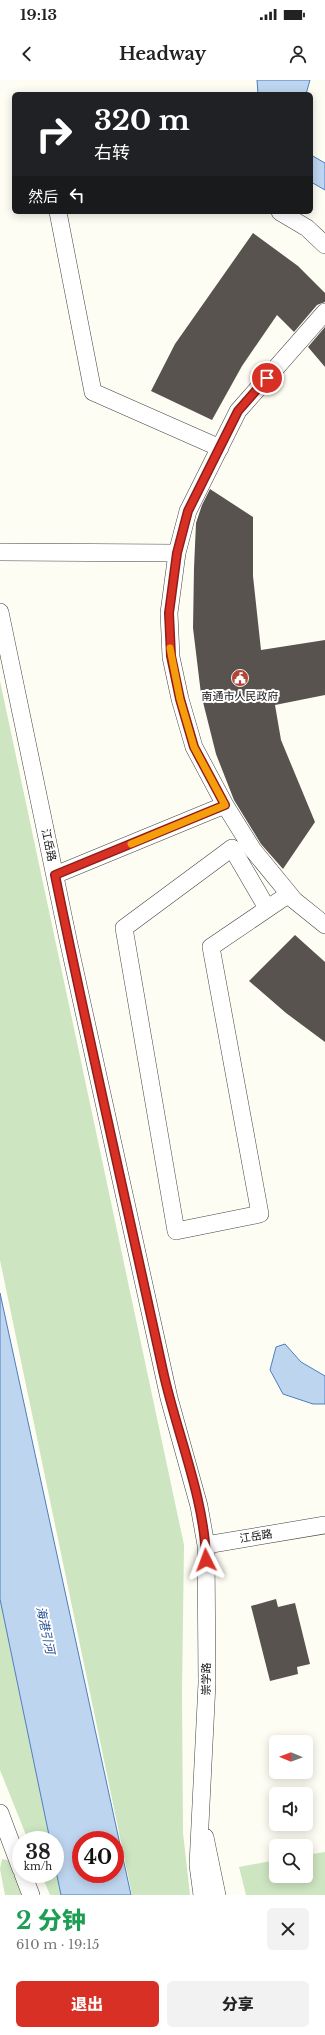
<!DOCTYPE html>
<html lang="zh">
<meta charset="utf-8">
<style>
:root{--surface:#fff;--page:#f2f2f2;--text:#222;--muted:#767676;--accent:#d93025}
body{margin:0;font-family:"Libre Baskerville","Noto Sans SC",serif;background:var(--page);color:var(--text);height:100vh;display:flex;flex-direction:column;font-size:15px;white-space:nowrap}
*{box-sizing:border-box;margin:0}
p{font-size:13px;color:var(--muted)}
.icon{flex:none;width:22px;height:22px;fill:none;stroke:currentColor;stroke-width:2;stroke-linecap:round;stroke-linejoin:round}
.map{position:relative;height:1815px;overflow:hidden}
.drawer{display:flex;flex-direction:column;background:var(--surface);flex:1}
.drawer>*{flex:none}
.hud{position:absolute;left:12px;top:12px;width:301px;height:122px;border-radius:6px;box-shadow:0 2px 10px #0003;background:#202124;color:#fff;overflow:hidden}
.needle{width:26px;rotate:271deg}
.buttons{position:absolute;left:269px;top:1655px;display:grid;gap:8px}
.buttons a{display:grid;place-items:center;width:44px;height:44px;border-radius:6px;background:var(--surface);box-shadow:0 2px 10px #0003;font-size:20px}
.speed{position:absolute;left:12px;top:1751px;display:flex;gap:8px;font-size:20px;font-weight:700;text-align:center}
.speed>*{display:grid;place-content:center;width:52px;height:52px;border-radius:50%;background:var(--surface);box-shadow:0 2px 10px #0003;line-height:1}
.speed small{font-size:10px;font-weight:400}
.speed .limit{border:6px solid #d22;background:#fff;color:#111}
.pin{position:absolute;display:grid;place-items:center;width:34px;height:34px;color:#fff;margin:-17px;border:2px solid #fff;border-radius:50%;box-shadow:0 1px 4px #0007}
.me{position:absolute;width:44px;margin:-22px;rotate:357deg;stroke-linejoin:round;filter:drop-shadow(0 0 3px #0008)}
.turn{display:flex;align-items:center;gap:14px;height:84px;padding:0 16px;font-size:18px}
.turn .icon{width:52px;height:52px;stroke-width:2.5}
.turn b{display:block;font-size:28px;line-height:34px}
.then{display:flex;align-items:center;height:38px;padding:0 16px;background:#0003;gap:8px;font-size:15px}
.round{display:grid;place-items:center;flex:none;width:42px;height:42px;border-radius:6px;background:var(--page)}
.summary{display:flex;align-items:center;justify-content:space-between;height:68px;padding:0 16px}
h1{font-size:24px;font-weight:800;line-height:30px;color:#1e9e55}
.primary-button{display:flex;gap:8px;margin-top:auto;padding:8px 16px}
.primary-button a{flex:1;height:46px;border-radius:6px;background:var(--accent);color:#fff;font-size:16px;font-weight:800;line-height:46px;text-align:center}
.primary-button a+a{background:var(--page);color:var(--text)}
.status{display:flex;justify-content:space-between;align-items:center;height:28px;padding:0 20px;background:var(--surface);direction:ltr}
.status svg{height:11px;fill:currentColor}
header{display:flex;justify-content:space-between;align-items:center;height:52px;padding:0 16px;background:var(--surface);font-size:18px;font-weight:800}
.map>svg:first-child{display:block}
.green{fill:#cde5c1}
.water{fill:#bed5f0;stroke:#4d7ebf;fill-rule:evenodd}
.building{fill:#58534e}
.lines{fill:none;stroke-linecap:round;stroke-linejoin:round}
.minor-casing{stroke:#434343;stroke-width:18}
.minor{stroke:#fff;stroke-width:17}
.route-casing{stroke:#8d1f18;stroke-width:10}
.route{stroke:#d93025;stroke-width:7}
.slow{stroke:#f59e0b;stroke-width:7}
.labels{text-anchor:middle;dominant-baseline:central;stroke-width:4;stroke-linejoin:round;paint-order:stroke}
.poi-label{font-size:11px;fill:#101010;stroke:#fff}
.street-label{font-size:11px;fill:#101010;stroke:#fff}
.water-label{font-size:12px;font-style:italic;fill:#265195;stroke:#fff}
</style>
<div class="status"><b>19:13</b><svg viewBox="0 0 49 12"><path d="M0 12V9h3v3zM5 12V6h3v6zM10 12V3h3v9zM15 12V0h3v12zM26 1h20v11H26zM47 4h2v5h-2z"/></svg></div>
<header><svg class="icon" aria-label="back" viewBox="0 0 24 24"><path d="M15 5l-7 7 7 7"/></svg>Headway<svg class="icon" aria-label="person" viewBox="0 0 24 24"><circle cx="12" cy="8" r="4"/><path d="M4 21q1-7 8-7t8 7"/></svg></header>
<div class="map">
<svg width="325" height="1815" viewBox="0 0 325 1815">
<rect width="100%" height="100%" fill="#fefdf4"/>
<path class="green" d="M0 601 184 1465 182 1612 183 1753 190 1815H132L0 1180Z
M0 1519 50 1760H28L0 1690Z
M325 1772V1815H246L239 1787 276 1780V1796H306V1775Z
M2 1779 12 1781 26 1815H5L0 1789Z
M55 1786 61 1815H50L41 1794H55Z"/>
<path class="water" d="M257 0H310L306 14H258Z
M311 75 325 83V110L311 102Z
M0 1213 131 1815H61L55 1786V1760H50L0 1519ZM81 1760H115V1794H81Z
M285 1264 301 1282 325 1296V1324H313L283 1314 270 1290 276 1267Z"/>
<path class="building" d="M253 153 298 186 325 213V222L317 225 294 252 277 235 242 286 212 340 151 311 175 264Z
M325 247V287L308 267Z
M210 409 253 437V496L261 570 325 560V615L275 625 281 660 315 742 283 789 261 764 234 720 216 674 201 614 193 548 194 488 196 443 202 425Z
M295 855 325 882V962L286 933 249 901Z
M276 1519 278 1527 295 1523 310 1584 297 1587 298 1594 270 1601 251 1526Z"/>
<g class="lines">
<g class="minor-casing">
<path id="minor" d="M58 132 93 312 220 368
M280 132 307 148 325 165
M325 232 238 331 188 431 177 473 169 533 171 577 180 619 194 667 225 725 253 770 294 820 325 845
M0 472 177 473
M0 532 69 864 169 1318 199 1426 206 1465 207 1603 198 1785 202 1815
M55 795 225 725
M267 828 232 768 124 848 176 1151 260 1134 211 867 289 814
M206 1465 325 1445
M0 1733 21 1789
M205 1757 217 1815
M23 1794 31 1815"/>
</g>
<use href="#minor" class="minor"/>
</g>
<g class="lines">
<g class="route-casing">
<path id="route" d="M206 1480C205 1419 176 1351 163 1291 127 1126 89 961 55 795L225 725 194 667 180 619 171 576 169 533 177 473 188 431 238 331 267 298"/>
</g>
<use href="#route" class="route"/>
<path class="slow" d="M131 764 225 725 194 667 180 619 170 568"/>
</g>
<defs>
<g id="civic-disc" transform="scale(0.9)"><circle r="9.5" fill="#b14637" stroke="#fff"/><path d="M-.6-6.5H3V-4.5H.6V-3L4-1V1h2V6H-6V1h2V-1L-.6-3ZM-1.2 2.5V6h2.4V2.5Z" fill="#fff"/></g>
</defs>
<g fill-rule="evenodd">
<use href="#civic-disc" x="240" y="598"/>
</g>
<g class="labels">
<g class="poi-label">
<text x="240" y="616">南通市人民政府</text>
</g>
<g class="street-label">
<text transform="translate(49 765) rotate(78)">江岳路</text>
<text transform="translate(256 1456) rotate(-9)">江岳路</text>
<text transform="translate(206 1599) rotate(-89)">崇学路</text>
</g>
<g class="water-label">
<text transform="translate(46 1550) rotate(78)">海港引河</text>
</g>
</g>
</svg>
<div class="buttons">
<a><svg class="needle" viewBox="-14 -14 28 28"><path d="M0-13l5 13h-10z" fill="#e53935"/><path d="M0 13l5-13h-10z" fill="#767676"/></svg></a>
<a><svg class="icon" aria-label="sound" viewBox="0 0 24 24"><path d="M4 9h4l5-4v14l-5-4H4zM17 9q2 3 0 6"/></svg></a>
<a><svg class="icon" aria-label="search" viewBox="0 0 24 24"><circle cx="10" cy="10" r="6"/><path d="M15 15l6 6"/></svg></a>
</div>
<div class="speed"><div>38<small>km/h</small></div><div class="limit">40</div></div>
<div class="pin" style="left:267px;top:298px;background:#d93025"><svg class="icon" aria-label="arrive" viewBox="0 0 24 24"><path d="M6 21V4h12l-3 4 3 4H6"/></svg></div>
<svg class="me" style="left:206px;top:1480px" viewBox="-20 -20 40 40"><path d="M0-17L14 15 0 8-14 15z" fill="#d93025" stroke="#fff" stroke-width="4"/></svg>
<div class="hud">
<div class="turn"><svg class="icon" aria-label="right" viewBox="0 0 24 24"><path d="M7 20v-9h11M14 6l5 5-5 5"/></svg><div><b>320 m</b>右转</div></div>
<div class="then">然后<svg class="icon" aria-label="left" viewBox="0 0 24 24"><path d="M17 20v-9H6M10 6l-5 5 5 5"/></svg></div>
</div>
</div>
<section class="drawer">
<div class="summary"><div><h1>2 分钟</h1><p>610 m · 19:15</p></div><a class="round"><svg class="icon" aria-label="close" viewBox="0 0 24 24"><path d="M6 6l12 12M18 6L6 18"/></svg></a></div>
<div class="primary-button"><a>退出</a><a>分享</a></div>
</section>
